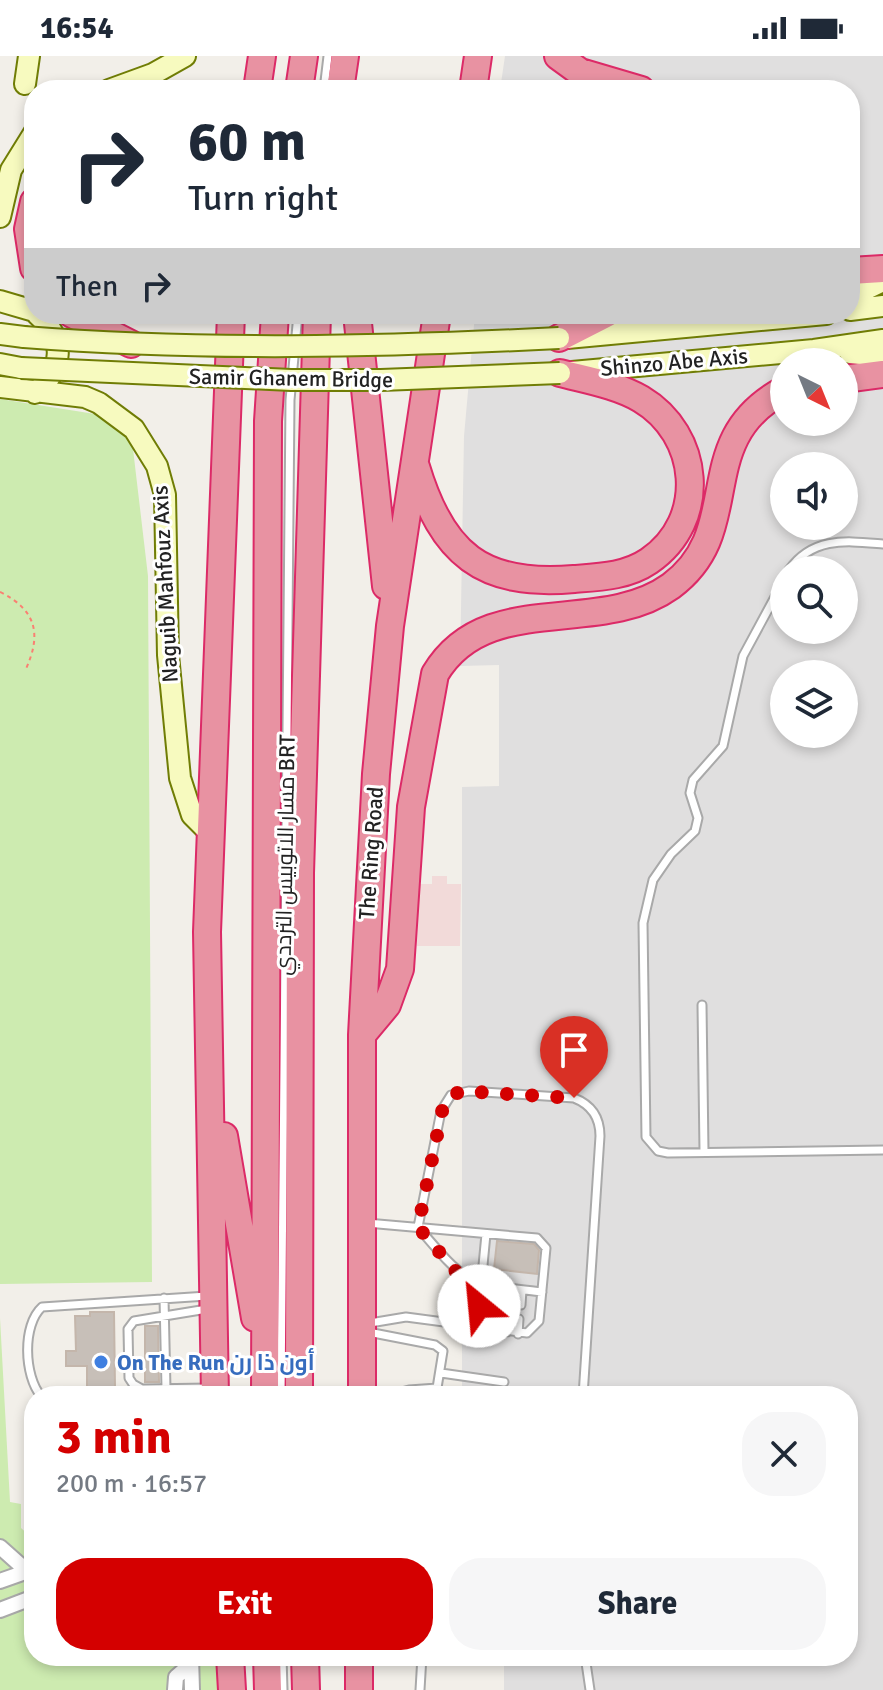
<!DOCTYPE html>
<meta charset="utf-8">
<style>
:root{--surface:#fff;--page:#f6f6f7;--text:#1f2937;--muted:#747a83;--accent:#d40000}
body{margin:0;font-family:Signika,Cairo,sans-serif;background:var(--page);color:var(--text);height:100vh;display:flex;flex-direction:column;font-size:30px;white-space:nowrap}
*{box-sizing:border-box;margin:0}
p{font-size:26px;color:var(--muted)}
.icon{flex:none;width:44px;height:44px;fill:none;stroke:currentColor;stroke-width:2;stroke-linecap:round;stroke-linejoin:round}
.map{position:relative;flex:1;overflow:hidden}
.drawer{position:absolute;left:24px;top:1330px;width:834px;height:280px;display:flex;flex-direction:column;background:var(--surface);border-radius:32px;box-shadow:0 4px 12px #0003}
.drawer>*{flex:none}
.top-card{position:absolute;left:24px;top:24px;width:836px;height:244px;border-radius:32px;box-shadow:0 4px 12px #0003;background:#fff;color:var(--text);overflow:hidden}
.needle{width:52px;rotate:137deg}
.controls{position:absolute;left:770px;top:292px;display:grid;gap:16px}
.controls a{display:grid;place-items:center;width:88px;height:88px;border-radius:50%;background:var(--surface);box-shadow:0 4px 12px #0003;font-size:40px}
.pin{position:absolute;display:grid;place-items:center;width:68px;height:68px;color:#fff;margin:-82px -34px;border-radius:50% 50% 50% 0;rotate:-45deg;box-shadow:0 0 8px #0007}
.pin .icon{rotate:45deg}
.me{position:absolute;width:88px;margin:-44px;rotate:332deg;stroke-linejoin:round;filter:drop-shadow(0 0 6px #0008)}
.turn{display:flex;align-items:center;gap:28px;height:168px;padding:0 32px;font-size:36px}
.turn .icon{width:104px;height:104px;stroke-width:2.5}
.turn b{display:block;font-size:56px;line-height:68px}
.then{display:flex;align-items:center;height:76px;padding:0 32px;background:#0003;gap:16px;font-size:30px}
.round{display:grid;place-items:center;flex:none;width:84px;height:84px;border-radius:32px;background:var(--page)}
.head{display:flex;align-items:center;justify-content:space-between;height:136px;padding:0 32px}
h1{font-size:48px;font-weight:700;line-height:60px;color:var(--accent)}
.button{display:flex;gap:16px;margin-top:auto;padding:16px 32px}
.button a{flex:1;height:92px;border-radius:32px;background:var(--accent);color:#fff;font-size:32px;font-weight:700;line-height:92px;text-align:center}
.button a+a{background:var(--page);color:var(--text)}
.status{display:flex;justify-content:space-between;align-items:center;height:56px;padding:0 40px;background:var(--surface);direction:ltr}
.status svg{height:22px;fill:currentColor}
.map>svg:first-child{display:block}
.residential{fill:#e0dfdf;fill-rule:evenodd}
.commercial{fill:#f2dad9}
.grass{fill:#cdebb0}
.building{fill:#c7bfb8;stroke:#c4b6ab;stroke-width:2}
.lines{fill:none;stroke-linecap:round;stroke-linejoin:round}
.lane-casing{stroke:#a9a9a9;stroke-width:11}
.street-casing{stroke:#a9a9a9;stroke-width:18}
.secondary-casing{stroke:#707d05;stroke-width:24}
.highway-casing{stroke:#dc2a67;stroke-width:30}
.path{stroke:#fa8072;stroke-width:2;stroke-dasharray:4 4;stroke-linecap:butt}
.lane{stroke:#fff;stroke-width:7}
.street{stroke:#fff;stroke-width:14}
.secondary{stroke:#f7fabf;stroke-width:20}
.highway{stroke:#e892a2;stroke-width:26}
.secondary-bridge-casing{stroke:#707d05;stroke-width:24;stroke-linecap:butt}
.secondary-bridge{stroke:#f7fabf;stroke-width:20}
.route{stroke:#d40000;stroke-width:14;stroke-dasharray:0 25.2}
.shop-dot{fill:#3f7fe0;stroke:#fff;stroke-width:3}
.labels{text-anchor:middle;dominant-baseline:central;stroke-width:6;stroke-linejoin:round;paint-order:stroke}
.street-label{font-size:22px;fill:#222;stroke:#fff}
.shop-label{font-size:22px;font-weight:bold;fill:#366cbe;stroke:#fff;text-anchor:start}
</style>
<div class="status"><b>16:54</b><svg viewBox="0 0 49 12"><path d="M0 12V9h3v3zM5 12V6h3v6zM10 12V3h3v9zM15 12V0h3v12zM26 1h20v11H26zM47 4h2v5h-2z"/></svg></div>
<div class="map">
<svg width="883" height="1634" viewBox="0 0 883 1634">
<rect width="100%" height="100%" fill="#f2efe9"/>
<path class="residential" d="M505 0H883V1634H504V1600H848V1340H462V731L499 730V609L460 610 464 380 475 258H850V34H500ZM784 306H844V366H784ZM784 410H844V470H784ZM784 514H844V574H784ZM784 618H844V678H784Z"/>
<path class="commercial" d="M432 820H447V828H461L460 890H417L418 828H432Z"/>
<path class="grass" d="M0 343 95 358 125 375 133 393 148 520 152 1226 0 1228Z
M0 1262 10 1446 21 1448V1472L34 1484V1600H217L219 1634H0Z"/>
<path class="building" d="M497 1185 534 1188 539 1194 537 1218 494 1213Z
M90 1256H114L115 1331H87V1310H66V1295H76L75 1260H90Z
M145 1270H158L159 1326H145Z"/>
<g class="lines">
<g class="lane-casing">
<path id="lane" d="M324 34 328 0
M789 514C813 480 847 485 883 488
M784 524 743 600 723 690 693 724 690 737 698 762 695 775 671 798 653 824 643 867 646 1081 658 1095 668 1097 883 1094
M702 949 704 1095
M367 1167 537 1182 546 1192 539 1265 527 1277 406 1261 370 1267
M418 1171 441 1055 451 1039 469 1035 574 1042C592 1049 600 1062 600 1080L583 1340
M418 1171C468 1230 465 1227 542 1236
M164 1242 166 1333
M500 1246 501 1231
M510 1248 512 1232
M521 1249 522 1234
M207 1253 134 1265 128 1273 129 1322 133 1328 142 1333 210 1332
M477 1272 486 1178
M497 1275 498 1261
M368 1276 435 1289 443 1295 437 1332 409 1334 386 1340
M507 1276 509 1262
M518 1278 519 1263
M441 1317 504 1326
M41 1340C24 1320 22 1269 42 1251L207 1240
M281 1340 290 344 298 258
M282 1600 283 1634
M585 1600 590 1634
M420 1634 422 1600"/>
</g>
<g class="street-casing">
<path id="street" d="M0 1491 27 1515
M0 1525 34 1513
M0 1554 34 1541
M191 1600 192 1634
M175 1634 176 1621 191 1608"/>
</g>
<g class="secondary-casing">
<path id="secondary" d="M25 28 29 0
M109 34 153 18 185 0
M0 161 11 114 34 77
M850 241 883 225
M0 245 34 255
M850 254 883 250
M0 278 24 281
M567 282 826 258
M850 297 883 300
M0 308 21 312
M572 316 814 294 883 284
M0 331 85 341 99 347 134 373 157 410 165 439 168 599 180 722 192 759 210 777
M35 337C64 312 66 284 37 258"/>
</g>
<g class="highway-casing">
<path id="highway" d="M558 0 580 16 641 34
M257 34 262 0
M299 34 304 0
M340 34 345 0
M473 34 478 0
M34 146 28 173 34 212
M850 215 883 213
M72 258 131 288
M357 258 386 530
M559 282 606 258
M844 323 883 318
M416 411C442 498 482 531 574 523 601 521 627 520 649 505 709 464 700 378 641 343 617 329 587 324 560 317
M362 979 387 949 400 913 411 751 435 618C486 532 599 582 671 530 748 473 689 385 784 334
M224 1080 255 1262
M215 1340 207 876 231 258
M265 1340 268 365 275 258
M299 1340 300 817 317 258
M362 1340V979L376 718 390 570 437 258
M230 1600 232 1634
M267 1600 268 1634
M305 1600 306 1634
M359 1634V1600"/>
</g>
<path class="path" d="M0 536C37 554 42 579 25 615"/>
<use href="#lane" class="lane"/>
<use href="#street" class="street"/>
<use href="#secondary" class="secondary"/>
<use href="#highway" class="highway"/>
<g class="secondary-bridge-casing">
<path id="secondary-bridge" d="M24 281C203 295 380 291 559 282
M21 312 291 324H381L560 317"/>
</g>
<use href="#secondary-bridge" class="secondary-bridge"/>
</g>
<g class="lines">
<path class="route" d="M479 1250 481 1229 458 1218 418 1171 444 1046 460 1035 574 1042"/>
</g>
<circle class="shop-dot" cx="101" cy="1306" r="8"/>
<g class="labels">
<g class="street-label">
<text transform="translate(674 306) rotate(-5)">Shinzo Abe Axis</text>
<text transform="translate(291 322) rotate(1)">Samir Ghanem Bridge</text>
<text transform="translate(165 528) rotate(-93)">Naguib Mahfouz Axis</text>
<text transform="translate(371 797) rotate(-86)">The Ring Road</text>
<text transform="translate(285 799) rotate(-89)">مسار الاتوبيس الترددي BRT</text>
</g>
<g class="shop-label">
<text x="117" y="1306">On The Run أون ذا رن</text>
</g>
</g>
</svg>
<div class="controls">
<a><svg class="needle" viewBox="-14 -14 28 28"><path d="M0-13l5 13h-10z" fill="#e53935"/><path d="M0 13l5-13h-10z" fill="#747a83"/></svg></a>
<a><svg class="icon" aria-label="sound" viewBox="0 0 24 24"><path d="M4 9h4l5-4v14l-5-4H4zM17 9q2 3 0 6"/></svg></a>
<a><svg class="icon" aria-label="search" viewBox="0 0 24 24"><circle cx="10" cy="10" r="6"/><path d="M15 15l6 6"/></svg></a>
<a><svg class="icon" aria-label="layers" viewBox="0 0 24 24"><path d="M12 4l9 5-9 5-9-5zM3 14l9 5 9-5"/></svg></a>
</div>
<div class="pin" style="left:574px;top:1042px;background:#d93025"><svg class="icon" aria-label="arrive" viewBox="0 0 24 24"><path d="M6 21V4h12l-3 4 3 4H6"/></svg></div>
<svg class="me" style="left:479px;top:1250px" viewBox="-20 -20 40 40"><circle r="19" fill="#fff"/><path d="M0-13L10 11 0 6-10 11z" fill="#d40000"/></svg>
<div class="top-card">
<div class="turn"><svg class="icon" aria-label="right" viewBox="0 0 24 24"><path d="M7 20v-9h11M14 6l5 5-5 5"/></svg><div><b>60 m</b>Turn right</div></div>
<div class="then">Then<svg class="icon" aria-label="right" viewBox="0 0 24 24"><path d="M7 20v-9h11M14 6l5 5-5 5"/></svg></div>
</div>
<section class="drawer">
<div class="head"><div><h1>3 min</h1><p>200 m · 16:57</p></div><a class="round"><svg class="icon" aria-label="close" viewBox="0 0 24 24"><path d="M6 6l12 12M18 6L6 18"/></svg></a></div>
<div class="button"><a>Exit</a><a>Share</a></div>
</section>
</div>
